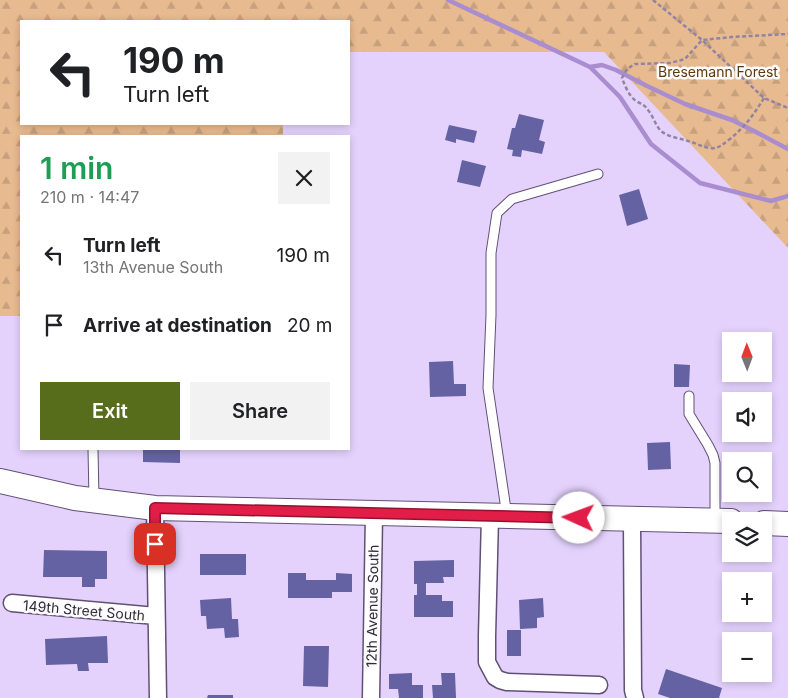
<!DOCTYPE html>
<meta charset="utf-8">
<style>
:root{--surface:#fff;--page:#f2f2f2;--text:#202124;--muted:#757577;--accent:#576d1c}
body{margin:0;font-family:Inter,sans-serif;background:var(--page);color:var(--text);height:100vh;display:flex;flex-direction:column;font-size:19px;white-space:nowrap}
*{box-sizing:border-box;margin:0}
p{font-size:16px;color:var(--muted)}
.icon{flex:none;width:28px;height:28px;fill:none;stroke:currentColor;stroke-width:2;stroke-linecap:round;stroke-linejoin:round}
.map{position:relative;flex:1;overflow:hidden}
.details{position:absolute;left:20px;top:135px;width:330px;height:315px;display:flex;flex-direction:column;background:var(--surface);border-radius:0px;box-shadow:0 2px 8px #0003}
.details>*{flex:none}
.guide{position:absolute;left:20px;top:20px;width:330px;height:105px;border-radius:0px;box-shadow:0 2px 8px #0003;background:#fff;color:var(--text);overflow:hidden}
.needle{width:32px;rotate:359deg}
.buttons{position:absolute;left:722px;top:332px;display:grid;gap:10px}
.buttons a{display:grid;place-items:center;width:50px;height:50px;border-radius:0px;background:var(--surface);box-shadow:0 2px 8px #0003;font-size:25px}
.pin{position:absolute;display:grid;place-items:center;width:42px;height:42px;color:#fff;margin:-21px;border-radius:10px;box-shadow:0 2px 8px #0006}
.me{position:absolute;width:55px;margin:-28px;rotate:272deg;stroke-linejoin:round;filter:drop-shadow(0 0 4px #0008)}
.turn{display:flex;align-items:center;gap:18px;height:105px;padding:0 20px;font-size:22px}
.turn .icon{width:65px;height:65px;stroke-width:2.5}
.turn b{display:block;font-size:35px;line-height:42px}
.round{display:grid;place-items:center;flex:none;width:52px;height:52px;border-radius:0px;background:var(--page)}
.overview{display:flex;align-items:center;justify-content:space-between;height:85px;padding:0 20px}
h1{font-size:30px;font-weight:600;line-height:38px;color:#1e9e55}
.primary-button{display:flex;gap:10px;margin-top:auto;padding:10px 20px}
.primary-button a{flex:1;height:58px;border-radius:0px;background:var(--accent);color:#fff;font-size:20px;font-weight:600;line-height:58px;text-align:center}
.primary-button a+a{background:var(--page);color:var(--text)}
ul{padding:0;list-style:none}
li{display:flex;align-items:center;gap:15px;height:70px;padding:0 20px}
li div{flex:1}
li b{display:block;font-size:19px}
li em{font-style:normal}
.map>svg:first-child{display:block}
.forest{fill:url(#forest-firs)}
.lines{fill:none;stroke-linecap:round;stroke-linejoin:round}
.stream{stroke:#a98dcf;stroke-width:4.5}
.building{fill:#6462a2}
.service-casing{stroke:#605075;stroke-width:11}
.minor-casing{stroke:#605075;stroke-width:19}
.secondary-casing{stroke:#605075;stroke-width:26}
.path{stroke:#9084a2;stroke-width:2.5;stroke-dasharray:4 2.5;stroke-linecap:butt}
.service{stroke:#fff;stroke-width:9}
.minor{stroke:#fff;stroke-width:16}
.secondary{stroke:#fff;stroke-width:24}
.route-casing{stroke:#92132f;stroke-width:12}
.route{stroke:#e11d48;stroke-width:9}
.labels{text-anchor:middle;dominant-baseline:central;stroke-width:5;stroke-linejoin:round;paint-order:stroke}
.park-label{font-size:14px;fill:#5f380d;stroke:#fcfcfc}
.street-label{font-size:14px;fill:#312b3b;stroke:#fcfcfc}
</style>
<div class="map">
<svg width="788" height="698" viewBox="0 0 788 698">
<defs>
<pattern id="forest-firs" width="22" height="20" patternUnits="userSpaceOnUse" patternTransform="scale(1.25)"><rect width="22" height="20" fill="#e8ba90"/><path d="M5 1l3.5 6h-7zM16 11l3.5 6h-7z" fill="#c7a07d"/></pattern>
</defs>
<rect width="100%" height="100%" fill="#e4d2fd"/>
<path class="forest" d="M0 0H788V248L604 52H349V21H21V124H283V136H21V316H0Z"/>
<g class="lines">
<path class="stream" d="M448 0 590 67 620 97 651 144 700 183 771 201 788 196
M590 67 602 65 616 70 647 86 685 104 732 120 754 131 788 149"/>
</g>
<path class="building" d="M519 114 544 120 539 140 545 142 542 154 522 150 521 157 512 156 513 150 507 149 512 128H515Z
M449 125 477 131 474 143 456 139V143L445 140Z
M462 160 486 166 480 187 457 182Z
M639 189 648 219 627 226 619 195Z
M453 361 454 384H466V396L430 397 429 362Z
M674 364 690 365 689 387H674Z
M670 442 671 469 648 470 647 443Z
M143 449H180V463L143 462Z
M44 550 107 551V579H95V587H82V577H43Z
M200 554H246V575H200Z
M454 560V577H443L444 583H426V595H442V601H453V617H414V595H417V584H414V561Z
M288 573H306V580H336V573L352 574V592H332V598H288Z
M231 598 232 619H238L239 637 225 638 224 628 207 629 206 616H201L200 600Z
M543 598 544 617 537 618V628L520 629 519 600Z
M507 630H521V656H507Z
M107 636 108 663H88L89 671H78L77 664 46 665 45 639Z
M304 646H329L328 687 303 686Z
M666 669 722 688 719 698H670L658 694Z
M412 673V685H423V698H399L398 689H389V674Z
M441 673H455L456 698H433L432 685H442Z
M208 695H233V698H207Z"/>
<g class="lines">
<g class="service-casing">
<path id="service" d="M689 396V414L708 445 713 455 715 463V520
M93 449 94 500
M507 516 488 388 491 315V253L497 213 512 199 598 174"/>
</g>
<g class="minor-casing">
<path id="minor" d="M155 508 158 698
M490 516 487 636V662L495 677 500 680 507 682 599 685
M632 520 633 690 635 698
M12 603 156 616
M371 698 374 514"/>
</g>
<g class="secondary-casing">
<path id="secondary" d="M0 481 75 498 155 508 731 521
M764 523 788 524"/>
</g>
<path class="path" d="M653 0 702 40 764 98 788 108
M764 98C754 114 746 126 730 139 723 144 719 149 710 148 702 147 696 143 688 141 679 138 667 137 660 130 655 124 653 116 648 110 645 105 641 104 636 101 629 96 625 86 622 78L627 69 635 64 670 63 685 59 702 40 732 37 788 34"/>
<use href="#service" class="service"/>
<use href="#minor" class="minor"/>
<use href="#secondary" class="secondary"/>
</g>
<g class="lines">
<g class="route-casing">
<path id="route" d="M155 544V508L579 518"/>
</g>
<use href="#route" class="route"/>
</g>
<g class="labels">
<g class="park-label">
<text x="718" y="71">Bresemann Forest</text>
</g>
<g class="street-label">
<text transform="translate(372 606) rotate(-89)">12th Avenue South</text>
<text transform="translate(84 610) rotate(5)">149th Street South</text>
</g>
</g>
</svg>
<div class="buttons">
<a><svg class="needle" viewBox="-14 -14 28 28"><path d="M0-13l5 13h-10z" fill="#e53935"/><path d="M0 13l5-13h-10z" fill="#757577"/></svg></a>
<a><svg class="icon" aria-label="sound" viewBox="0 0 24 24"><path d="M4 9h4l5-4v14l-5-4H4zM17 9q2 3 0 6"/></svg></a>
<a><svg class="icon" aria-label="search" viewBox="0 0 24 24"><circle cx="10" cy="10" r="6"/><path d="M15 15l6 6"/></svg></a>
<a><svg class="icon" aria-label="layers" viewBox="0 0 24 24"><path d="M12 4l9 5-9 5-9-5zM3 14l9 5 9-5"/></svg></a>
<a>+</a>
<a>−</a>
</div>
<div class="pin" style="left:155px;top:544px;background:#d93025"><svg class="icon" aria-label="arrive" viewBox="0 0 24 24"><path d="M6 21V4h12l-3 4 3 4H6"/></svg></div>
<svg class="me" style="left:579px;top:518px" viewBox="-20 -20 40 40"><circle r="19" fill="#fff"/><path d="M0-13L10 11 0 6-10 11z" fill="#e11d48"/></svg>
<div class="guide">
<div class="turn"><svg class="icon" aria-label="left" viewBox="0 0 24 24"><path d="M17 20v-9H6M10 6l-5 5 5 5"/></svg><div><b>190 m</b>Turn left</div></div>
</div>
<section class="details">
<div class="overview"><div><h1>1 min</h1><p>210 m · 14:47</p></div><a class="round"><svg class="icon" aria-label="close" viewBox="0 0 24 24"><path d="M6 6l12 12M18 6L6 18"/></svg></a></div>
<ul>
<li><svg class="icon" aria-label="left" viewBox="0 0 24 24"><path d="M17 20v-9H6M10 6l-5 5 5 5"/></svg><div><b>Turn left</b><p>13th Avenue South</p></div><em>190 m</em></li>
<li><svg class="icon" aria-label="arrive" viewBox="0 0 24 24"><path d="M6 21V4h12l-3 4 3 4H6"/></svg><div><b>Arrive at destination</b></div><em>20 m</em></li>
</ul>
<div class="primary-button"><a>Exit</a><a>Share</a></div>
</section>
</div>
